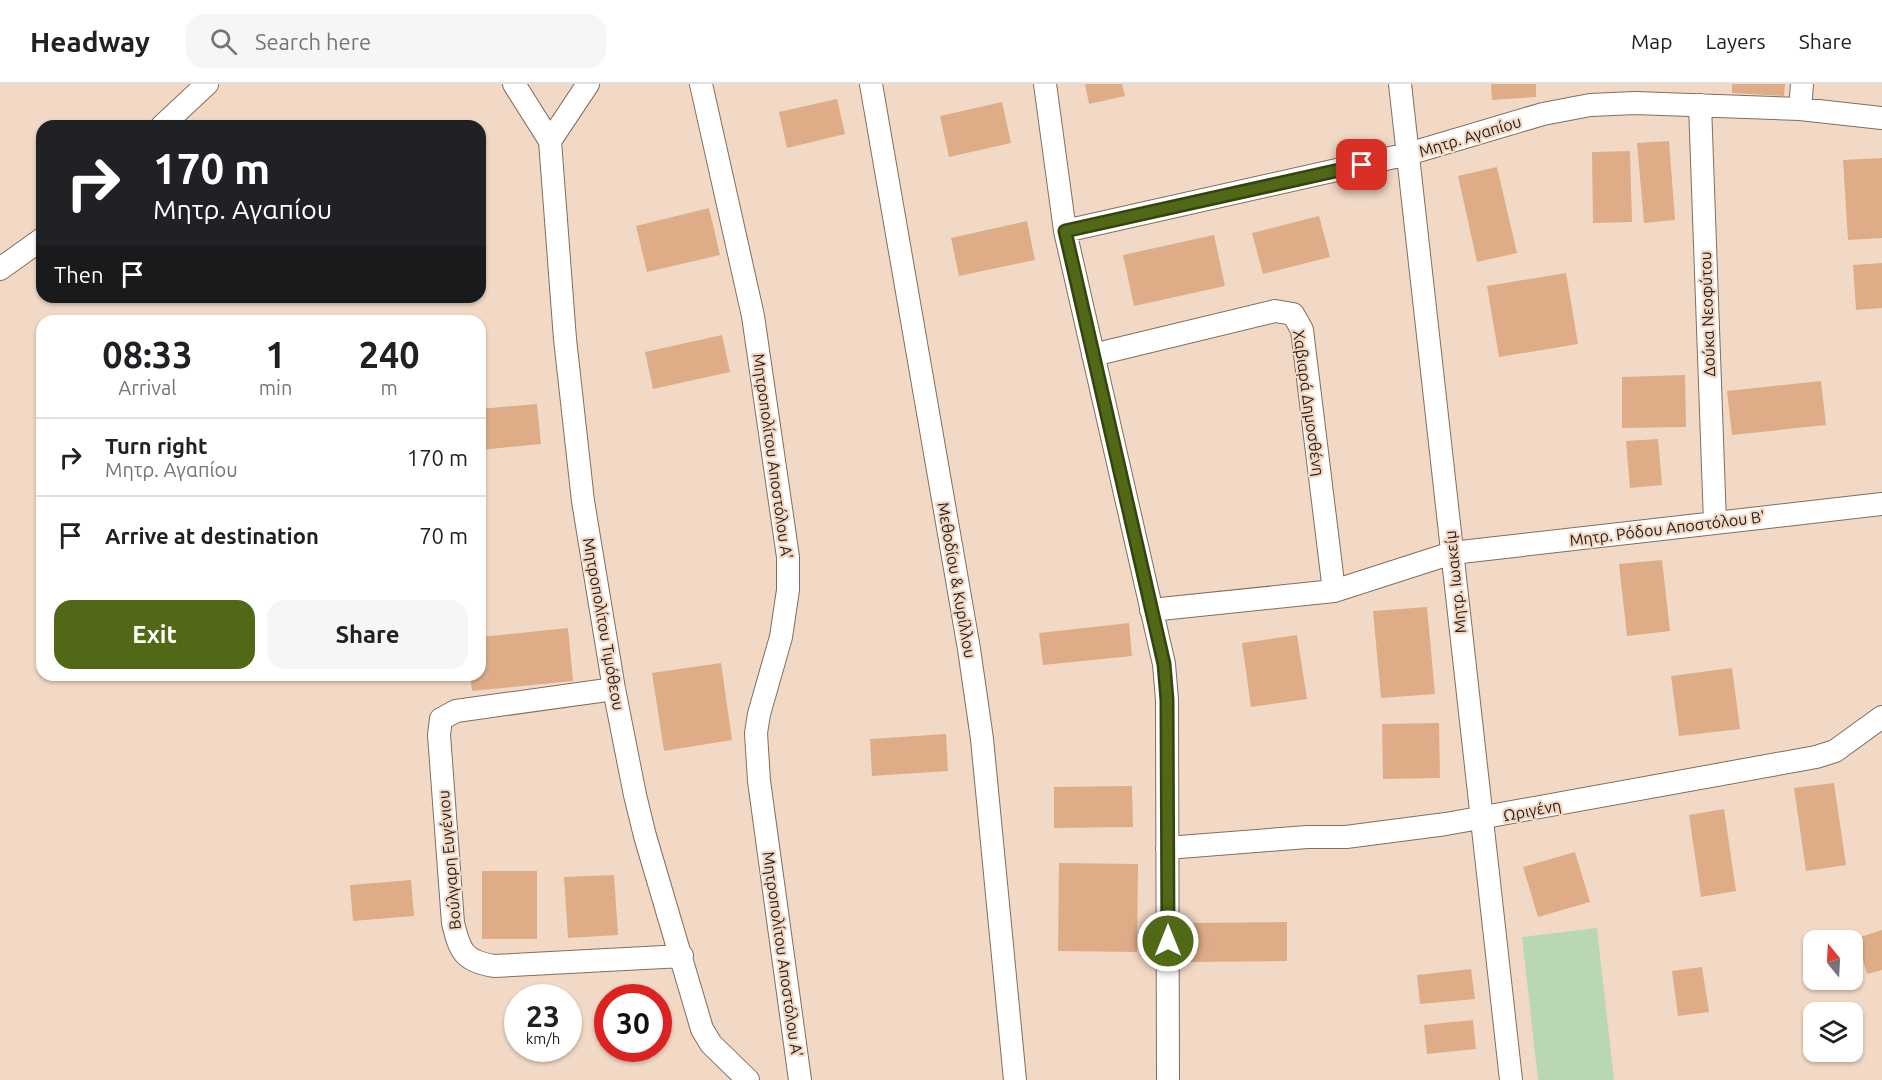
<!DOCTYPE html>
<meta charset="utf-8">
<style>
:root{--surface:#fff;--page:#f6f6f6;--text:#202124;--muted:#757577;--line:#e0e0e0;--accent:#516817}
body{margin:0;font-family:Ubuntu,sans-serif;background:var(--page);color:var(--text);height:100vh;display:flex;flex-direction:column;font-size:22px;white-space:nowrap}
*{box-sizing:border-box;margin:0}
p{font-size:20px;color:var(--muted)}
.icon{flex:none;width:33px;height:33px;fill:none;stroke:currentColor;stroke-width:2;stroke-linecap:round;stroke-linejoin:round}
.map{position:relative;flex:1;overflow:hidden}
.panel{position:absolute;left:36px;top:231px;width:450px;height:366px;display:flex;flex-direction:column;background:var(--surface);border-radius:18px;box-shadow:0 2px 4px #0004}
.panel>*{flex:none}
.hud{position:absolute;left:36px;top:36px;width:450px;height:183px;border-radius:18px;box-shadow:0 2px 4px #0004;background:#202124;color:#fff;overflow:hidden}
.needle{width:39px;rotate:342deg}
.controls{position:absolute;left:1803px;top:846px;display:grid;gap:12px}
.controls a{display:grid;place-items:center;width:60px;height:60px;border-radius:12px;background:var(--surface);box-shadow:0 2px 4px #0004;font-size:30px}
.speed{position:absolute;left:504px;top:900px;display:flex;gap:12px;font-size:30px;font-weight:700;text-align:center}
.speed>*{display:grid;place-content:center;width:78px;height:78px;border-radius:50%;background:var(--surface);box-shadow:0 2px 4px #0004;line-height:1}
.speed small{font-size:15px;font-weight:400}
.speed .limit{border:9px solid #d22;background:#fff;color:#111}
.pin{position:absolute;display:grid;place-items:center;width:51px;height:51px;color:#fff;margin:-26px;border-radius:12px;box-shadow:0 3px 9px #0006}
.me{position:absolute;width:66px;margin:-33px;rotate:0deg;stroke-linejoin:round;filter:drop-shadow(0 0 4px #0008)}
.turn{display:flex;align-items:center;gap:21px;height:126px;padding:0 18px;font-size:27px}
.turn .icon{width:78px;height:78px;stroke-width:2.5}
.turn b{display:block;font-size:42px;line-height:51px}
.then{display:flex;align-items:center;height:57px;padding:0 18px;background:#0003;gap:12px;font-size:22px}
.eta{display:flex;justify-content:space-evenly;align-items:center;height:102px;text-align:center}
.eta b{font-size:36px;font-weight:700;line-height:42px}
.button{display:flex;gap:12px;margin-top:auto;padding:12px 18px}
.button a{flex:1;height:69px;border-radius:18px;background:var(--accent);color:#fff;font-size:24px;font-weight:700;line-height:69px;text-align:center}
.button a+a{background:var(--page);color:var(--text)}
ul{padding:0;list-style:none}
li{display:flex;align-items:center;gap:18px;height:78px;padding:0 18px;border-top:2px solid var(--line)}
li div{flex:1}
li b{display:block;font-size:22px}
li em{font-style:normal}
header{display:flex;align-items:center;gap:36px;box-sizing:border-box;height:84px;padding:0 30px;background:var(--surface);border-bottom:2px solid var(--line)}
header strong{font-size:28px}
nav{display:flex;gap:33px;margin-inline-start:auto;font-size:21px}
.search{width:420px;height:54px;background:var(--page);display:flex;align-items:center;gap:15px;box-sizing:border-box;padding:0 21px;border-radius:18px;color:var(--muted);font-size:22px}
.map>svg:first-child{display:block}
.green{fill:#bad7b5}
.building{fill:#dead88}
.lines{fill:none;stroke-linecap:round;stroke-linejoin:round}
.minor-casing{stroke:#846d5d;stroke-width:24}
.minor{stroke:#fff;stroke-width:22}
.route-casing{stroke:#35440f;stroke-width:15}
.route{stroke:#516817;stroke-width:10}
.labels{text-anchor:middle;dominant-baseline:central;stroke-width:4.5;stroke-linejoin:round;paint-order:stroke}
.street-label{font-size:16px;fill:#271e17;stroke:#f2d9c6}
</style>
<header>
<strong>Headway</strong>
<div class="search"><svg class="icon" aria-label="search" viewBox="0 0 24 24"><circle cx="10" cy="10" r="6"/><path d="M15 15l6 6"/></svg>Search here</div>
<nav><a>Map</a><a>Layers</a><a>Share</a></nav>
</header>
<div class="map">
<svg width="1882" height="996" viewBox="0 0 1882 996">
<rect width="100%" height="100%" fill="#f2d9c6"/>
<path class="green" d="M1597 844 1614 996H1538L1522 853Z"/>
<path class="building" d="M1085 0H1122L1125 12 1089 20Z
M1491 0H1536V13L1492 16Z
M1732 0H1785L1784 12 1732 9Z
M837 15 845 50 787 64 779 28Z
M1002 18 1011 59 949 73 940 32Z
M1669 57 1675 136 1644 139 1637 59Z
M1630 67 1632 138 1593 139 1592 68Z
M1882 74V154L1848 156 1843 76Z
M1497 83 1517 169 1477 178 1458 92Z
M709 124 720 171 647 188 636 142Z
M1319 132 1330 173 1263 190 1252 149Z
M1027 137 1035 176 959 192 951 154Z
M1214 151 1225 202 1134 222 1123 171Z
M1882 179V224L1856 226 1853 181Z
M1566 189 1578 260 1499 273 1487 202Z
M722 251 730 288 653 305 645 268Z
M1685 291 1686 343 1622 344V293Z
M1821 297 1826 341 1732 351 1727 307Z
M537 320 541 360 480 366V325Z
M1658 355 1662 401 1630 404 1626 357Z
M1662 476 1670 547 1627 552 1619 480Z
M1427 523 1435 610 1381 614 1373 527Z
M1129 539 1132 572 1043 581 1039 549Z
M568 544 573 597 472 607 470 591H480V553Z
M1297 551 1307 615 1251 623 1242 559Z
M721 579 732 656 664 667 652 589Z
M1732 584 1740 645 1679 652 1671 592Z
M1439 639 1440 694 1383 695 1382 640Z
M946 650 948 687 872 692 870 655Z
M1834 699 1846 781 1806 787 1794 704Z
M1132 702 1133 743 1054 744V703Z
M1724 725 1736 807 1701 813 1689 731Z
M1575 768 1590 818 1538 833 1523 783Z
M1059 779 1138 780 1137 868 1058 867Z
M482 787H537V855H482Z
M614 791 618 851 568 854 564 793Z
M411 796 414 832 353 837 350 801Z
M1287 838V877L1188 878 1187 839Z
M1882 846V886L1867 890 1857 854Z
M1702 883 1709 928 1678 932 1672 887Z
M1471 885 1475 915 1420 920 1417 891Z
M1473 936 1476 965 1427 970 1424 941Z"/>
<g class="lines">
<g class="minor-casing">
<path id="minor" d="M514 0 550 57 588 0
M701 0 753 232 788 473V506L781 553 759 630 756 649 759 697 800 996
M871 0 969 565 982 655 1015 996
M1045 0 1065 147 1164 580 1167 616 1168 996
M1400 0 1511 996
M1700 21 1715 439
M1800 25 1802 0
M162 42 207 0
M550 57 565 255 583 417 614 605 635 711 645 752 702 945 711 960 748 996
M1065 147 1408 70 1543 30 1590 21 1635 19 1800 25 1882 34
M0 185 42 155
M1093 271 1275 227 1293 230 1302 246 1334 507
M1151 526 1334 507 1452 469 1882 420
M614 605 456 627 441 635 439 651 453 839C460 868 464 877 494 882L682 872
M1167 764 1307 753H1346L1446 740 1816 673 1835 667 1882 633"/>
</g>
<use href="#minor" class="minor"/>
</g>
<g class="lines">
<g class="route-casing">
<path id="route" d="M1168 857 1167 616 1164 580 1065 147 1362 81"/>
</g>
<use href="#route" class="route"/>
</g>
<g class="labels">
<g class="street-label">
<text transform="translate(1470 52) rotate(-17)">Μητρ. Αγαπίου</text>
<text transform="translate(1707 230) rotate(-92)">Δούκα Νεοφύτου</text>
<text transform="translate(1309 319) rotate(82)">Χαβιαρά Δημοσθένη</text>
<text transform="translate(773 372) rotate(82)">Μητροπολίτου Αποστόλου Α'</text>
<text transform="translate(1667 444) rotate(-7)">Μητρ. Ρόδου Αποστόλου Β'</text>
<text transform="translate(957 496) rotate(80)">Μεθοδίου &amp; Κυρίλλου</text>
<text transform="translate(1455 498) rotate(-96)">Μητρ. Ιωακείμ</text>
<text transform="translate(604 540) rotate(80)">Μητροπολίτου Τιμόθεου</text>
<text transform="translate(1532 726) rotate(-11)">Ωριγένη</text>
<text transform="translate(449 776) rotate(-95)">Βούλγαρη Ευγένιου</text>
<text transform="translate(783 870) rotate(82)">Μητροπολίτου Αποστόλου Α'</text>
</g>
</g>
</svg>
<div class="controls">
<a><svg class="needle" viewBox="-14 -14 28 28"><path d="M0-13l5 13h-10z" fill="#e53935"/><path d="M0 13l5-13h-10z" fill="#757577"/></svg></a>
<a><svg class="icon" aria-label="layers" viewBox="0 0 24 24"><path d="M12 4l9 5-9 5-9-5zM3 14l9 5 9-5"/></svg></a>
</div>
<div class="speed"><div>23<small>km/h</small></div><div class="limit">30</div></div>
<div class="pin" style="left:1362px;top:81px;background:#d93025"><svg class="icon" aria-label="arrive" viewBox="0 0 24 24"><path d="M6 21V4h12l-3 4 3 4H6"/></svg></div>
<svg class="me" style="left:1168px;top:857px" viewBox="-20 -20 40 40"><circle r="17" fill="#516817" stroke="#fff" stroke-width="3"/><path d="M0-11L8 9 0 5-8 9z" fill="#fff"/></svg>
<div class="hud">
<div class="turn"><svg class="icon" aria-label="right" viewBox="0 0 24 24"><path d="M7 20v-9h11M14 6l5 5-5 5"/></svg><div><b>170 m</b>Μητρ. Αγαπίου</div></div>
<div class="then">Then<svg class="icon" aria-label="arrive" viewBox="0 0 24 24"><path d="M6 21V4h12l-3 4 3 4H6"/></svg></div>
</div>
<section class="panel">
<div class="eta">
<div><b>08:33</b><p>Arrival</p></div>
<div><b>1</b><p>min</p></div>
<div><b>240</b><p>m</p></div>
</div>
<ul>
<li><svg class="icon" aria-label="right" viewBox="0 0 24 24"><path d="M7 20v-9h11M14 6l5 5-5 5"/></svg><div><b>Turn right</b><p>Μητρ. Αγαπίου</p></div><em>170 m</em></li>
<li><svg class="icon" aria-label="arrive" viewBox="0 0 24 24"><path d="M6 21V4h12l-3 4 3 4H6"/></svg><div><b>Arrive at destination</b></div><em>70 m</em></li>
</ul>
<div class="button"><a>Exit</a><a>Share</a></div>
</section>
</div>
